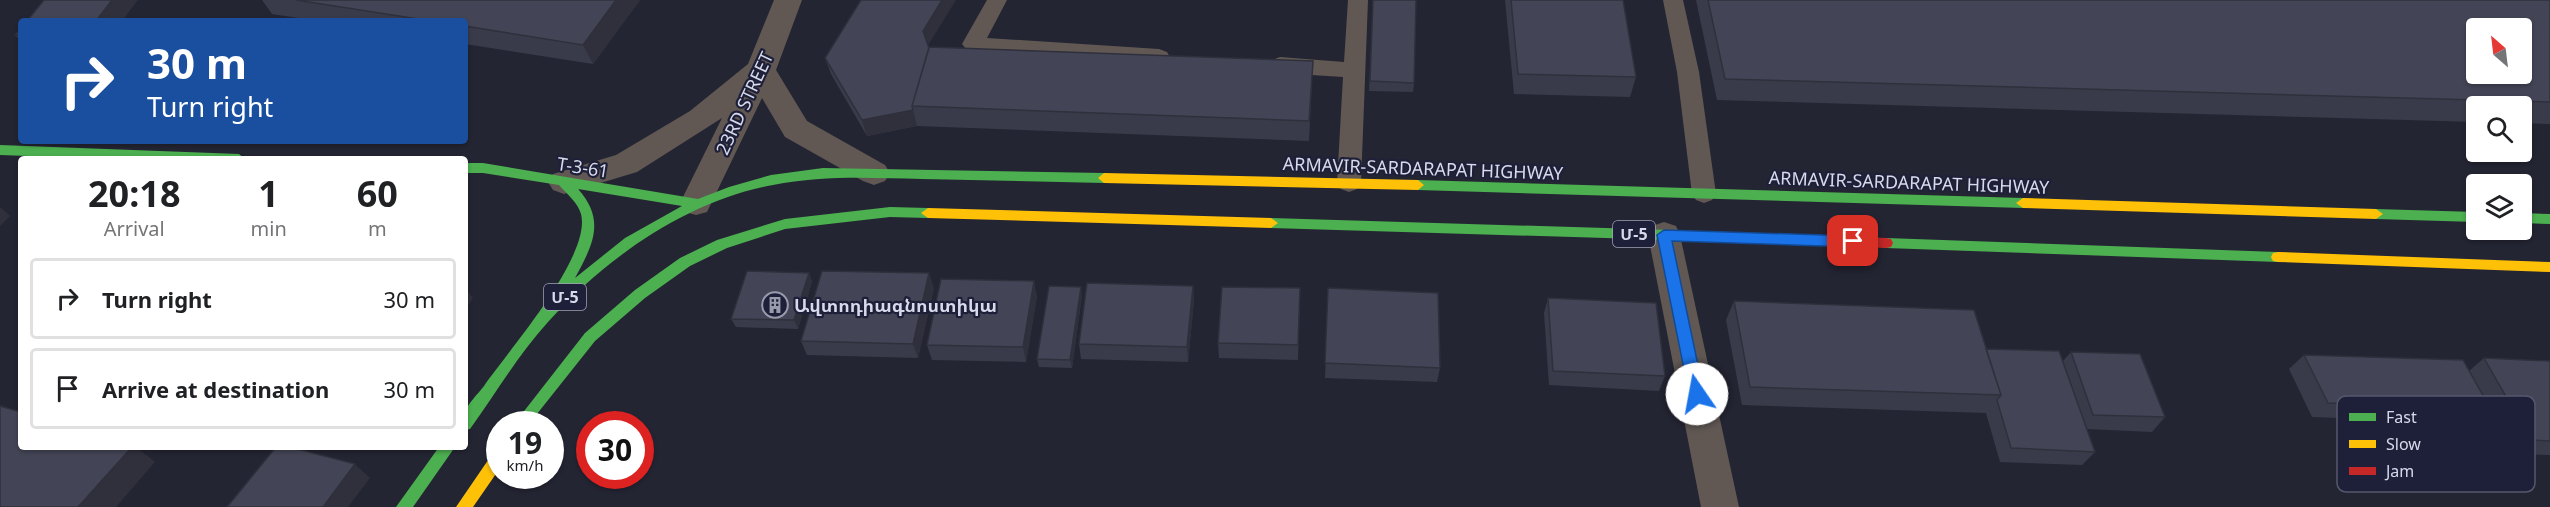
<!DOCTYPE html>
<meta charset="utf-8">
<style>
:root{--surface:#fff;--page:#f6f6f6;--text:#202124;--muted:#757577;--line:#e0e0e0}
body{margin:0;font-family:"Noto Sans","Noto Sans Armenian",sans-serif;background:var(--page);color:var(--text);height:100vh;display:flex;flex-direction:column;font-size:22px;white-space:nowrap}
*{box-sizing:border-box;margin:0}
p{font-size:20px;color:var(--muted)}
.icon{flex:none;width:33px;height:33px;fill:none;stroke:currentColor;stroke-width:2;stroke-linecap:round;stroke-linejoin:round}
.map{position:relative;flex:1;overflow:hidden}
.sheet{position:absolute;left:18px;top:156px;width:450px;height:294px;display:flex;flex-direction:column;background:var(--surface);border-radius:6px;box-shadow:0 2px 4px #0004}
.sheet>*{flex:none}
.guide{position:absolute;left:18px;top:18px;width:450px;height:126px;border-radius:6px;box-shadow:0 2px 4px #0004;background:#1a4fa0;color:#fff;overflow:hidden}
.needle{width:39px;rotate:332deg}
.fabs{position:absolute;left:2466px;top:18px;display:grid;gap:12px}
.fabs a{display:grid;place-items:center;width:66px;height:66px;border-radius:6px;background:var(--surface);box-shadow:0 2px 4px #0004;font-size:30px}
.speed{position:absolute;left:486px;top:411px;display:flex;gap:12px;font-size:30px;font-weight:700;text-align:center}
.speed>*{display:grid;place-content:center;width:78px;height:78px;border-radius:50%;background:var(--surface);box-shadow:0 2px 4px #0004;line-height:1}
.speed small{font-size:15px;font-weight:400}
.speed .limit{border:9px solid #d22;background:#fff;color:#111}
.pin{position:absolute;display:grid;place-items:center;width:51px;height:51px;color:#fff;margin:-26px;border-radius:12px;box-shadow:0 3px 9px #0006}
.me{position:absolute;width:66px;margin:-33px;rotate:348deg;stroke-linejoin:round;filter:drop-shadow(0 0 4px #0008)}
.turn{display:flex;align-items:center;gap:21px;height:126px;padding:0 30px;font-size:27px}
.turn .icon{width:78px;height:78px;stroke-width:2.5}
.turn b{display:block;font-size:42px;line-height:51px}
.eta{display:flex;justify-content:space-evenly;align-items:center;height:102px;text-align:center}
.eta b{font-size:36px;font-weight:700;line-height:42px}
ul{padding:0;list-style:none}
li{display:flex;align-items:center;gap:18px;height:81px;margin:0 12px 9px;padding:0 18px;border:3px solid var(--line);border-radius:6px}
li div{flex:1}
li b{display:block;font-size:22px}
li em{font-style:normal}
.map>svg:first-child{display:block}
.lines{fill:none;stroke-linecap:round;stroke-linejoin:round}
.lane{fill:#615854;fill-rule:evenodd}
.street{fill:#615854;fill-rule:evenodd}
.fast{fill:#4caf50;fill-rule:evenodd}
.slow{fill:#ffc107;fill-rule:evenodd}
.jam{fill:#c62828;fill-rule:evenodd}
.wall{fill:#3a3b4a}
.shaded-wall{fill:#2f303c}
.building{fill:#434556;stroke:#2f303c;stroke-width:1.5;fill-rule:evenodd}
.route{fill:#1a73e8;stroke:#114b97;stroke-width:1.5}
.labels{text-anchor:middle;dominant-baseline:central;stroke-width:4.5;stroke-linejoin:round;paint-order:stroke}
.shield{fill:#1e2039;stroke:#a0a2b6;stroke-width:1.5}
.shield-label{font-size:16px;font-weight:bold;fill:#d7daeb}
.street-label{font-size:18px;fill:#d7daeb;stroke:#1e2039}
.poi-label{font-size:18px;font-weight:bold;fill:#d7daeb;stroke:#1e2039;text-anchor:start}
.key{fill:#1e2039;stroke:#56586e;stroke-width:1.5}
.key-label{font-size:16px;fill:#d7daeb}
</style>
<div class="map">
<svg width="2550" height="507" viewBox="0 0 2550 507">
<rect width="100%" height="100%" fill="#242533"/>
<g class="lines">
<path class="lane" d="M987 0H1007L987 38 1159 49 1167 52 1170 57 1167 62 1159 65 966 49 962 44Z
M1348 0H1368L1361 183 1357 189 1349 192 1341 189 1337 183 1343 77 1280 73 1272 70 1269 65 1272 60 1280 57 1344 62Z
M1663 0H1683L1699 72 1716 194 1712 200 1704 203 1696 200 1692 194 1677 72Z"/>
<path class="street" d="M774 0H802L776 70 807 121 885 165 890 173 885 181 874 185 863 181 785 137 762 98 707 212 696 215 685 212 680 203 722 118 637 172 564 194 553 190 548 182 553 174 616 155 690 111 748 64Z
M1664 222 1676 226 1680 235 1739 507H1701L1648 235 1652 226Z"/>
<path class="fast" d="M0 145 239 154 245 159H113L0 155Z
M465 163H483L698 199 729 187 771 175 823 168 1104 173 1110 178 1104 183C1043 182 983 180 922 179 872 178 823 175 773 185 686 201 606 258 548 322 518 355 496 393 470 429L465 430C465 425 463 417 465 412 468 403 478 394 484 386 508 351 592 256 581 214 578 203 567 194 559 185L483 173H465ZM578 189 682 206 625 238 575 278C593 245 606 220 578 189Z
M1418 180 2023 198 2030 203 2023 208 1418 190 1412 185Z
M890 207 928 208 935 213 928 218 890 217 785 229 727 248 690 266 645 298 595 341 529 424H514L585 333 635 290 680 258 717 240 785 219Z
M2376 209 2476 212V222L2376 219 2369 214Z
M2522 213 2550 214V224L2522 223Z
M1271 218 1671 230 1676 231 1678 235 1676 239 1671 240 1271 228 1264 223Z
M1886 238 2278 252 2283 253 2285 257 2283 261 2278 262 1886 248 1881 247 1879 243 1881 239Z
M439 447H455L413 507H396Z"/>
<path class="slow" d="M1104 173 1418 180 1424 185 1418 190 1104 183 1098 178Z
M2023 198 2376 209 2383 214 2376 219 2023 208 2016 203Z
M928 208 1271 218 1278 223 1271 228 928 218 921 213Z
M2278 252 2550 262V272L2278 262 2273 261 2271 257 2273 253Z
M500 449V468L473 507H456L495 450Z"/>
<path class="jam" d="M1671 230 1886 238 1891 239 1893 243 1891 247 1886 248 1671 240 1666 239 1664 235 1666 231Z"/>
</g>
<path class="wall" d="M262 0H640L593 64 465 44V21H318L272 14Z
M1373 0 1414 83 1413 92 1369 91Z
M1505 0H1623L1636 77 1630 97 1514 94Z
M1696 0H2550V124L2522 123V106H2476V122L1717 100Z
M21 28V41L15 35Z
M928 46 929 48 1312 81 1309 141 917 126 867 136 831 74 825 58Z
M809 273 812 282 798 329 736 327 731 319Z
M1193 286 1194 301 1188 362 1081 359 1079 344Z
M934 288 918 358 807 355 801 341Z
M1300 288 1298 360 1219 358 1218 343Z
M1328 288 1440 368 1437 382 1325 378Z
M1082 295 1072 368 1039 367 1037 359Z
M1037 296 1026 362 932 360 927 345Z
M1548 298 1665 376 1659 391 1549 385 1544 313Z
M1734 301 1986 349 2063 361 2071 352 2165 417 2152 432 2087 429 2095 452 2082 465 2000 462 1986 413 1742 405 1726 320Z
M2304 355 2469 371 2484 358 2550 361V455L2512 454 2488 411 2472 423 2312 417 2289 369Z"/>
<path class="shaded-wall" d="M112 0H138L122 21H96Z
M616 0H640L593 64 583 45Z
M942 0H956L927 47 923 31Z
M913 110 917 126 867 136 862 120Z
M0 207 10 216 0 226Z
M809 273 812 282 798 329 794 320Z
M929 273 934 288 918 358 913 344Z
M1034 281 1037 296 1026 362 1023 347Z
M1193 286 1194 301 1188 362 1187 347Z
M1081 287 1082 295 1072 368 1070 360Z
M465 288 473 298 465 310Z
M132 447H136L155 462 116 507H78Z
M355 464 370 478 348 507H323Z"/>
<path class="building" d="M44 0H112L96 21H27Z
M296 0H616L583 45 465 26V21H431Z
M861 0H942L923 31 929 48 912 106 913 110 862 120 825 58Z
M1373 0H1416L1414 83 1370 81Z
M1511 0H1623L1636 77 1518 74Z
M1708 0H2550V102L1725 79ZM2476 28H2522V74H2476Z
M21 28V35H15Z
M929 47 1313 61 1309 121 912 106Z
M747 271 809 273 794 320 731 319Z
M822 271 929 273 913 344 801 341Z
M941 279 1034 281 1023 347 927 345Z
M1087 283 1193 286 1187 347 1079 344Z
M1049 286 1081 287 1070 360 1037 359Z
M1222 287 1300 288 1298 345 1218 343Z
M1328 288 1438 293 1440 368 1325 363Z
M1548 298 1656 303 1665 376 1553 371Z
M1734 301 1974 310 2001 395 1750 387Z
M1986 349 2059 351 2095 452 2011 448 1997 400 2001 395Z
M2071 352 2140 354 2165 417 2093 415Z
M2304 355 2463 360 2490 408 2328 403Z
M2484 358 2550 361V441L2531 440Z
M0 406 21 412V447H132L78 507H0Z
M276 447H290L355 464 323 507H227Z"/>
<path class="route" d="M1664 230 1853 236 1860 241 1853 247 1672 241 1704 394 1702 398 1697 400 1692 398 1689 394 1657 235Z"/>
<defs>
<g id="building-ring" transform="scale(1.35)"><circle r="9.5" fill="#1e2039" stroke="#989bab" stroke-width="1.5"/><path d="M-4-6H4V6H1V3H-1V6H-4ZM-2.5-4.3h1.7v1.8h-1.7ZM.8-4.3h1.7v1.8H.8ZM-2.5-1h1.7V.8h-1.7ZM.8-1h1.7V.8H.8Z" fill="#989bab"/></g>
</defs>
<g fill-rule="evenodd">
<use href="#building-ring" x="775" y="305"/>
</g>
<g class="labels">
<g class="shield">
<rect x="1613" y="221" width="42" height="26" rx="4.5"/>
<rect x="544" y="284" width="42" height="26" rx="4.5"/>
</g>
<g class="shield-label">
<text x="1634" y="234">Մ-5</text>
<text x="565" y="297">Մ-5</text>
</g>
<g class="street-label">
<text transform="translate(744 103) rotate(-65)">23RD STREET</text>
<text transform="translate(583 167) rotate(9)">T-3-61</text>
<text transform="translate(1423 168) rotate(2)">ARMAVIR-SARDARAPAT HIGHWAY</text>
<text transform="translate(1909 182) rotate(2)">ARMAVIR-SARDARAPAT HIGHWAY</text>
</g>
<g class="poi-label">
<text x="794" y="305">Ավտոդիագնոստիկա</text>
</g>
</g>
<rect x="2337" y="396" width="198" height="96" rx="9" class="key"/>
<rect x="2349" y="413" width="27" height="8" fill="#4caf50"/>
<rect x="2349" y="440" width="27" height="8" fill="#ffc107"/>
<rect x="2349" y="467" width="27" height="8" fill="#c62828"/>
<g class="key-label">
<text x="2386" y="423">Fast</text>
<text x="2386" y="450">Slow</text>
<text x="2386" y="477">Jam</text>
</g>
</svg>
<div class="fabs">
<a><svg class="needle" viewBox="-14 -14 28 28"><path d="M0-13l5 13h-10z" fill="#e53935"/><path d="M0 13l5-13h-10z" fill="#757577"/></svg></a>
<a><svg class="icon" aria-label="search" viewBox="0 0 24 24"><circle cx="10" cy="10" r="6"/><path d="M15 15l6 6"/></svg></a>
<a><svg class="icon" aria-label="layers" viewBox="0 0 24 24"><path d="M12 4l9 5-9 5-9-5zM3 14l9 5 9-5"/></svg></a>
</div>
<div class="speed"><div>19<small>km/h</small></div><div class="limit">30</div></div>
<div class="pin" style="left:1853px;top:241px;background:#d93025"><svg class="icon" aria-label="arrive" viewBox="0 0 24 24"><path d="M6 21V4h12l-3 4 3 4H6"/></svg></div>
<svg class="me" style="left:1697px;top:394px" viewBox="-20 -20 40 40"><circle r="19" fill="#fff"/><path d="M0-13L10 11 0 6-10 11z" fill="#1a73e8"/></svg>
<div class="guide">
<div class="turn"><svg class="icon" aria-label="right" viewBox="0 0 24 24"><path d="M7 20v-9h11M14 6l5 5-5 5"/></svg><div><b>30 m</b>Turn right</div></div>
</div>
<section class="sheet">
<div class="eta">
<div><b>20:18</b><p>Arrival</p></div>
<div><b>1</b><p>min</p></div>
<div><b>60</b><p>m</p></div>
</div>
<ul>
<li><svg class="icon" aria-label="right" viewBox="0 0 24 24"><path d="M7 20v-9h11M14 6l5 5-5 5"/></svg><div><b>Turn right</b></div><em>30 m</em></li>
<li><svg class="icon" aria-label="arrive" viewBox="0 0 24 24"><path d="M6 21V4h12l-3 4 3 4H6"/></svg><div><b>Arrive at destination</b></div><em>30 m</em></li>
</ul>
</section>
</div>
